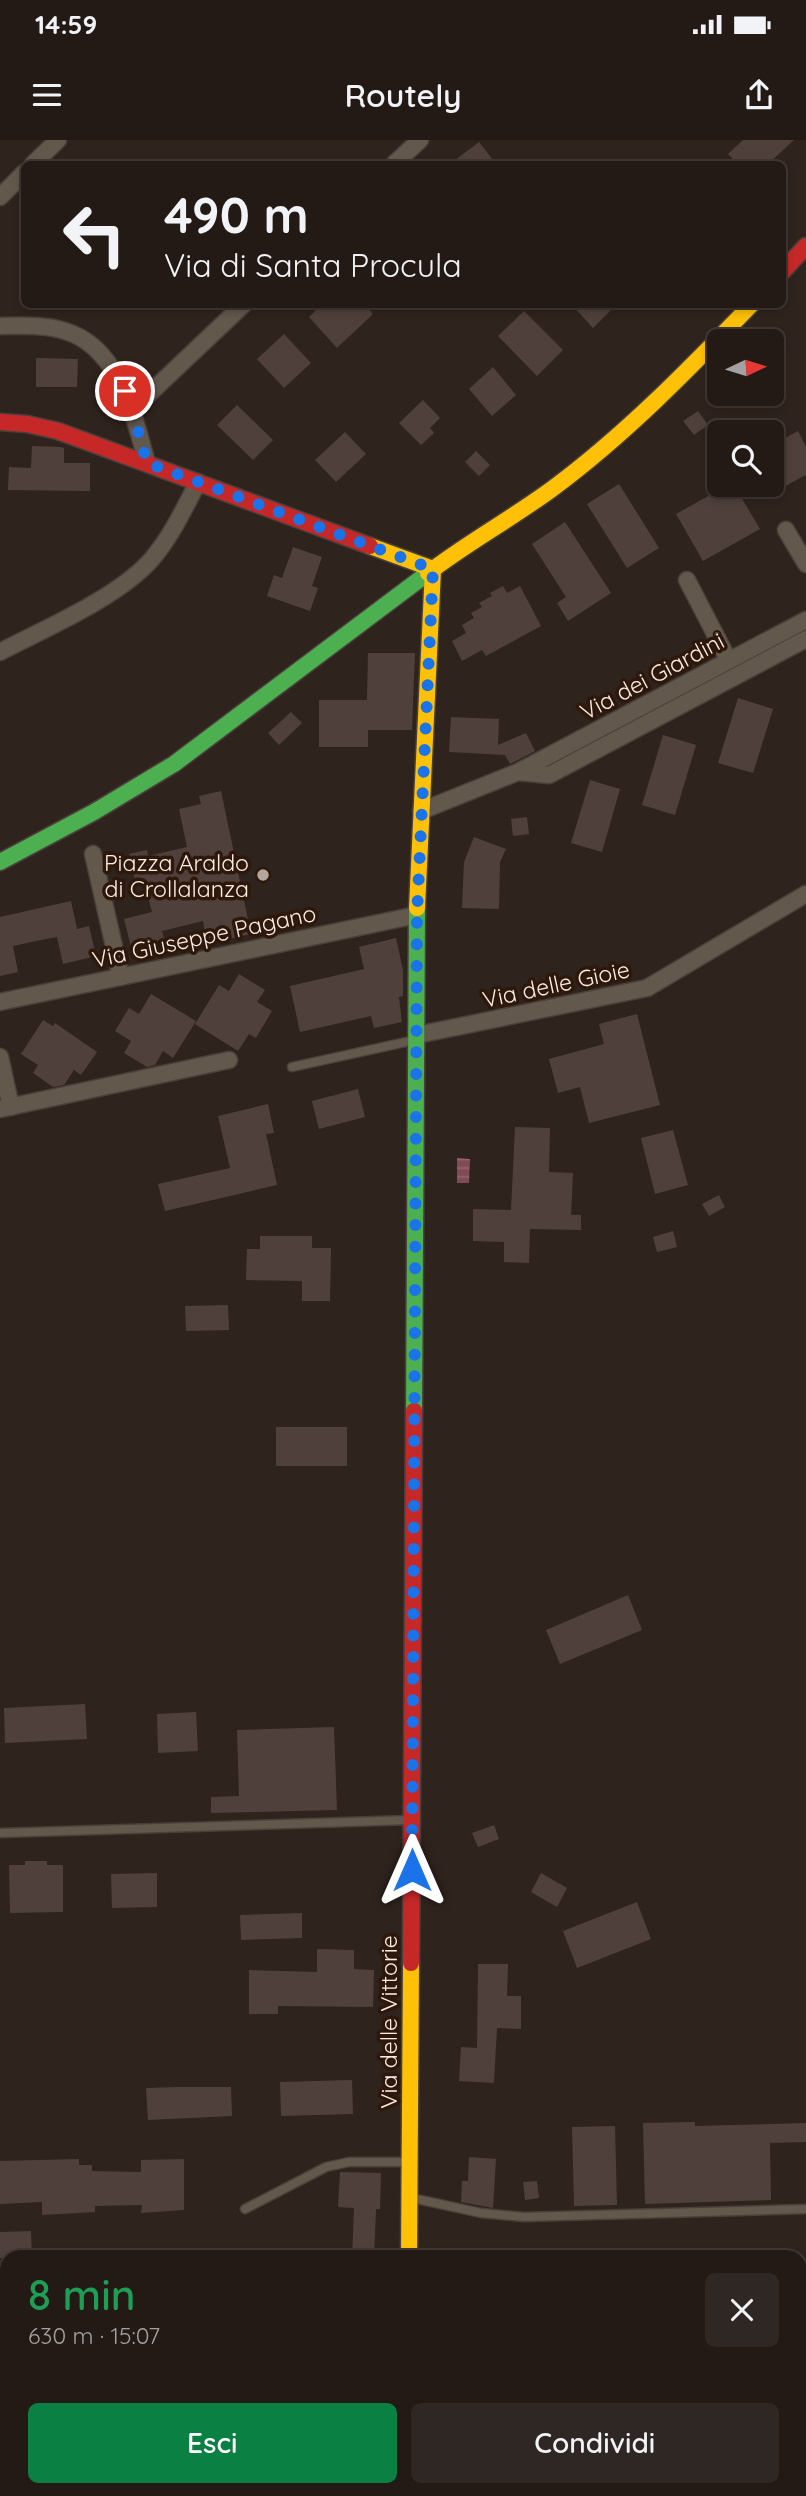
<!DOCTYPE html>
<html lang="it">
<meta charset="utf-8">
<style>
:root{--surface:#231a16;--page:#2f2723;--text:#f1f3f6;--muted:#a3a1a1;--line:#403835;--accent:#0b8043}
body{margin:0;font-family:Quicksand,sans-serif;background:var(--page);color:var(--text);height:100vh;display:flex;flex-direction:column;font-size:26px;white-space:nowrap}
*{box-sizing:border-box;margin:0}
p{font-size:23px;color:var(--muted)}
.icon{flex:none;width:38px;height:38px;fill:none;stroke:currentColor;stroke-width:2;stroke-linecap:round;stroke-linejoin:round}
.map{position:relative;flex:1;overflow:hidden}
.sheet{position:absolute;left:0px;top:2110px;width:807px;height:247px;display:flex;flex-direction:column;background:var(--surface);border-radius:21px 21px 0 0;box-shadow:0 4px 10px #0003,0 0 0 2px var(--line)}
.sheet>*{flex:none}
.hud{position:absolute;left:21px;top:21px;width:765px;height:147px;border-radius:10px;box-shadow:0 4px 10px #0003,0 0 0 2px var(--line);background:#231a16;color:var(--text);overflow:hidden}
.needle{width:46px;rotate:86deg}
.buttons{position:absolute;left:707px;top:189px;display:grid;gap:14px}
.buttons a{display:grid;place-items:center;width:77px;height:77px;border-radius:10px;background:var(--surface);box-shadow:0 4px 10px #0003,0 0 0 2px var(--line);font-size:35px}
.pin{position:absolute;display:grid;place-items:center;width:60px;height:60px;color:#fff;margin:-30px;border:4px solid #fff;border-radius:50%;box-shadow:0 2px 7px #0007}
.me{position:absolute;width:77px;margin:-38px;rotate:0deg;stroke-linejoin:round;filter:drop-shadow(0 0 5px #0008)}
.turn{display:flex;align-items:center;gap:24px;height:147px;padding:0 28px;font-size:32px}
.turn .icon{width:91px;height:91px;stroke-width:2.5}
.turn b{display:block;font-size:49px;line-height:60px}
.round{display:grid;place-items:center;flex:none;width:74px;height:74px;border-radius:10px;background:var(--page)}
.head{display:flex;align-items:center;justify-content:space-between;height:119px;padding:0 28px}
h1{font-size:42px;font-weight:600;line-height:52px;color:#1e9e55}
.button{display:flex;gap:14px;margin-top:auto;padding:14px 28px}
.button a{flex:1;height:80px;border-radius:10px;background:var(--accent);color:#fff;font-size:28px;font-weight:600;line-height:80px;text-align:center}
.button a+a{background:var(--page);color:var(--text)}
.status{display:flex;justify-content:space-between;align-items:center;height:49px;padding:0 35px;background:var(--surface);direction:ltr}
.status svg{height:19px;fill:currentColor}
header{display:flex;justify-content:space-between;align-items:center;height:91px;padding:0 28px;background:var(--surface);font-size:32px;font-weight:600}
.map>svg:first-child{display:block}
.water{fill:url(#water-rules)}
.building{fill:#50403b}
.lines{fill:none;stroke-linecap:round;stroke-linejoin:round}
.lane-casing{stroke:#4a403b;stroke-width:11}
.street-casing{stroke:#4a403b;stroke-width:19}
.fast-casing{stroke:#4a403b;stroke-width:19}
.slow-casing{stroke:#4a403b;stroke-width:19}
.jam-casing{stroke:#4a403b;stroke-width:19}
.path{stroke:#675e56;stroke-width:3.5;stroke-dasharray:3.5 3.5;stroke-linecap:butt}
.lane{stroke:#62584c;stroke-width:8}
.street{stroke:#62584c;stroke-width:16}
.fast{stroke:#4caf50;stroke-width:16}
.slow{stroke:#ffc107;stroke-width:16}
.jam{stroke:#c62828;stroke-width:16}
.route{stroke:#1a73e8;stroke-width:12;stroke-dasharray:0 21.6}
.poi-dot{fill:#b4a69e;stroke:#2d180b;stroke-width:2.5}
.labels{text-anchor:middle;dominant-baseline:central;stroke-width:7;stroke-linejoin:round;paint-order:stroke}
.street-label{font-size:23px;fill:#fbece4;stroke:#2d180b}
.poi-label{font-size:23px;fill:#fbece4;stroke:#2d180b;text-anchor:end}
</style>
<div class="status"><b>14:59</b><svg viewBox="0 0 49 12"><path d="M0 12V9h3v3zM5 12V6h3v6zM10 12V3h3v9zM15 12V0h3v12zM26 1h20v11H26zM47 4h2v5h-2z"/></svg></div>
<header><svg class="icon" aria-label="menu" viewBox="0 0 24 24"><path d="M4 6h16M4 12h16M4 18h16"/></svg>Routely<svg class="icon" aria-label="share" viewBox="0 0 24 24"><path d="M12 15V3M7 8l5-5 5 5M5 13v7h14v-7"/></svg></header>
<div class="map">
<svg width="806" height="2356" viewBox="0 0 806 2356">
<defs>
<pattern id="water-rules" width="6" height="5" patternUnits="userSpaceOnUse" patternTransform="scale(1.75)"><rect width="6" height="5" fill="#804b56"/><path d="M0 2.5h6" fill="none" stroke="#93656e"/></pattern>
</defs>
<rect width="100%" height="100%" fill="#2f231d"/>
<path class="water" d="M457 1018 470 1019 469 1043H457Z"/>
<path class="building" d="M743 0H794L768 24H738L728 14Z
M479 2 496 24H450Z
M322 164H364L373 174 337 208 309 177Z
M571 164H617L593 188Z
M524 171 563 210 537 236 498 196Z
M284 194 311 223 284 248 257 219Z
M36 218 78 219 77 247H36Z
M493 227 516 255 492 276 469 249Z
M423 260 440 278 430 288 434 293 421 305 399 283Z
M237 265 273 300 253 320 217 285Z
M698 271 708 285 694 295 683 281Z
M798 291 806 307V335L772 353V305Z
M345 292 366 314 336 342 315 320Z
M32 306 60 307 64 308V323H90V351L8 350 9 327 31 328Z
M476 311 490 325 479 336 465 322Z
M619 344 659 408 627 428 587 364Z
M728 345H734L760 389 703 421 676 374Z
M565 382 611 453 568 481 557 463 566 457 532 404Z
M293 407 322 417 312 446 318 448 310 471 267 456 274 435 282 438Z
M503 446 507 453 520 446 541 486 486 516 482 510 462 521 452 501 466 493 462 485 474 478 471 473 482 467 479 463 492 456 490 453Z
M368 513H415L412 590H368V607H319V560H367Z
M738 558 773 569 753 633 718 623Z
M291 572 302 583 279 605 268 593Z
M451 577 499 579 498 605 526 593 535 611 510 624 505 615 449 612Z
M663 595 696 605 675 675 642 665Z
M590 640 620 649 602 712 571 703Z
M221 651 251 794 207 804 203 781 162 791 164 799 131 807 124 779 152 772 144 742 136 744 129 714 147 710 148 716 187 707 179 669 201 664 199 656Z
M527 677 529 694 513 696 511 679Z
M474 697 506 709 500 722 499 769 462 768 464 722Z
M71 761 77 789 89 786 96 816 63 824 57 797 41 800 13 806 18 832 0 836V777Z
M396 798 403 830V856L399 857 402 882 374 888 371 876 300 892 290 846 364 829 359 807Z
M239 834 265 850 257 862 272 871 256 898 249 894 238 911 195 884 219 845 229 851Z
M151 854 196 881 173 918 163 911 155 925 147 927 124 913 131 901 115 891 129 868 139 874Z
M637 874 660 965 589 983 580 947 558 953 549 919 604 904 599 884Z
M43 880 53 886 55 883 97 912 81 935 74 930 64 945 53 947 33 933 38 925 21 914Z
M358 949 365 977 319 989 312 961Z
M268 964 274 993 266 994 277 1045 165 1071 158 1044 230 1028 218 976Z
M515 987 550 988 549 1032 573 1033 571 1075H581V1090L530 1089 529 1123 504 1122V1102L473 1101V1069L511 1070Z
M673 990 688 1045 655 1054 641 998Z
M719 1055 725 1067 709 1076 702 1064Z
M673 1091 677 1107 657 1112 653 1097Z
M260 1096H312V1108H331L330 1161H302V1141L246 1140 247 1109H260Z
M228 1165 229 1190 186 1191 185 1166Z
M276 1287H347V1326H276Z
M628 1455 642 1490 560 1524 546 1490Z
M85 1564 87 1599 5 1603 4 1568Z
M196 1572 198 1611 158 1613 157 1574Z
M334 1587 337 1670 211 1673V1657L239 1656 237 1590Z
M494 1685 499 1699 478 1707 472 1693Z
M25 1721H47V1725H63V1772L10 1773 9 1725H25Z
M157 1733V1767L112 1768 111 1734Z
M541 1733 567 1748 557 1767 531 1752Z
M637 1762 651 1799 577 1828 563 1791Z
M302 1773V1798L241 1800 240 1775Z
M317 1809 354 1810V1829L374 1830 373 1867 278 1866V1874H249V1830L317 1832Z
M478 1824H508L507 1856H521V1889L497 1888 494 1943 459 1941 461 1907 477 1908Z
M352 1940 353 1974 281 1976 280 1942Z
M177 1947H231L232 1976 148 1980 146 1948Z
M695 1982V1986L806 1983V2002L770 2003 771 2060 645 2064 643 1983Z
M615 1986 617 2065 574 2066 572 1987Z
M469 2017 496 2019 493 2068 461 2062 462 2041H468Z
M79 2019V2025H92V2031L141 2032V2020L184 2019V2070L141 2073 142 2065 95 2066V2072L42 2075V2062L0 2064V2021Z
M340 2032 381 2033 380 2069H376L374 2118H352L354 2068 338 2067Z
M537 2041 539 2058 525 2060 523 2042Z
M31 2091 32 2118H0V2092Z"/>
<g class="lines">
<g class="lane-casing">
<path id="lane" d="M292 927 415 900
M0 1693 410 1680
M412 2058 481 2073 524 2077 806 2069
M245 2069 326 2027 349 2022H407"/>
</g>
<g class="street-casing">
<path id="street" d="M33 24 58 0
M394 24 420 0
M0 57 24 33
M0 186C21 186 44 184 65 191 119 207 134 276 147 323
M132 270 244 164
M786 390 806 424
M687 440 729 521
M0 512C46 488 117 458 151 420 171 397 184 369 198 342
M518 632 549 635 806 499
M421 671 518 632 806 480
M93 714 121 837
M0 862 417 775
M417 895 647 848 806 754
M0 917 11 967
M0 969 229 920
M408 2356V2350"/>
</g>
<g class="fast-casing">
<path id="fast" d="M0 722 94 672 174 624 428 433
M414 1271 417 768"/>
</g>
<g class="slow-casing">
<path id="slow" d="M370 406 433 429 417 768
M428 433C467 403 511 379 552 349 625 295 689 229 752 164
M409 2118 411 1823"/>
</g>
<g class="jam-casing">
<path id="jam" d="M782 132 806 106
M0 282 27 284 58 291 370 406
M411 1823 414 1271"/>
</g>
<path class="path" d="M800 2221 806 2222"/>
<use href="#lane" class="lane"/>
<use href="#street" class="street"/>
<use href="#fast" class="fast"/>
<use href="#slow" class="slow"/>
<use href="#jam" class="jam"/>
</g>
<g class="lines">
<path class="route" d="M125 251 132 270 147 323 433 429 417 775 412 1730"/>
</g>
<circle class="poi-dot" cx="263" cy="735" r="7"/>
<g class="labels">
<g class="street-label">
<text transform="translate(652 536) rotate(-28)">Via dei Giardini</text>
<text transform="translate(204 796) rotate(-12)">Via Giuseppe Pagano</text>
<text transform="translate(556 844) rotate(-12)">Via delle Gioie</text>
<text transform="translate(388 1882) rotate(-90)">Via delle Vittorie</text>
</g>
<g class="poi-label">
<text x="249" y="722">Piazza Araldo<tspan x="249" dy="26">di Crollalanza</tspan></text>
</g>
</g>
</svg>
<div class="buttons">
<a><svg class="needle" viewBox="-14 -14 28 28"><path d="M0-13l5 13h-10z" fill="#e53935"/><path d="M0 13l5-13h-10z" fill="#a3a1a1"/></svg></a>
<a><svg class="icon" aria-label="search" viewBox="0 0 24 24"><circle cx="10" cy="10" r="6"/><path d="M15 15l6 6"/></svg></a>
</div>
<div class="pin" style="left:125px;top:251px;background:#d93025"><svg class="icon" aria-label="arrive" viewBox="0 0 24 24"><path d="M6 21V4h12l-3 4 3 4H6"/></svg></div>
<svg class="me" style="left:412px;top:1730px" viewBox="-20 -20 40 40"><path d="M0-17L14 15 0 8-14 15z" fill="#1a73e8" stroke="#fff" stroke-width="4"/></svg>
<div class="hud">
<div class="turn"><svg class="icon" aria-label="left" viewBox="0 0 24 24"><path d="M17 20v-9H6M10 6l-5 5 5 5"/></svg><div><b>490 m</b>Via di Santa Procula</div></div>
</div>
<section class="sheet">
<div class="head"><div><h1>8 min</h1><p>630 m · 15:07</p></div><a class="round"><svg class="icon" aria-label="close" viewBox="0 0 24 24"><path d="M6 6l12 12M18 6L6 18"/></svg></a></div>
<div class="button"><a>Esci</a><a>Condividi</a></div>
</section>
</div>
